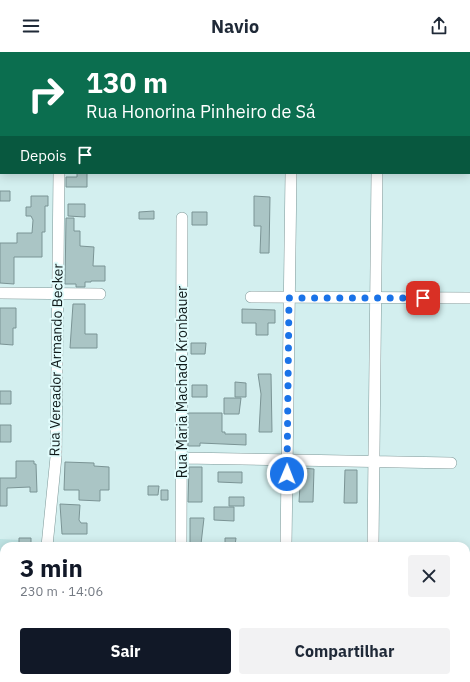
<!DOCTYPE html>
<html lang="pt">
<meta charset="utf-8">
<style>
:root{--surface:#fff;--page:#f2f2f3;--text:#1f2937;--muted:#747a83;--accent:#111827}
body{margin:0;font-family:"IBM Plex Sans",sans-serif;background:var(--page);color:var(--text);height:100vh;display:flex;flex-direction:column;font-size:15px;white-space:nowrap}
*{box-sizing:border-box;margin:0}
p{font-size:13px;color:var(--muted)}
.icon{flex:none;width:22px;height:22px;fill:none;stroke:currentColor;stroke-width:2;stroke-linecap:round;stroke-linejoin:round}
.map{position:relative;flex:1;overflow:hidden}
.side{position:absolute;left:0px;top:490px;width:470px;height:140px;display:flex;flex-direction:column;background:var(--surface);border-radius:12px 12px 0 0;box-shadow:0 2px 10px #0003}
.side>*{flex:none}
.guide{position:absolute;left:0px;top:0px;width:470px;height:122px;box-shadow:0 2px 10px #0003;background:#0b6e4f;color:#fff;overflow:hidden}
.pin{position:absolute;display:grid;place-items:center;width:34px;height:34px;color:#fff;margin:-17px;border-radius:8px;box-shadow:0 2px 6px #0006}
.me{position:absolute;width:44px;margin:-22px;rotate:1deg;stroke-linejoin:round;filter:drop-shadow(0 0 3px #0008)}
.turn{display:flex;align-items:center;gap:14px;height:84px;padding:0 20px;font-size:18px}
.turn .icon{width:52px;height:52px;stroke-width:2.5}
.turn b{display:block;font-size:28px;line-height:34px}
.then{display:flex;align-items:center;height:38px;padding:0 20px;background:#0003;gap:8px;font-size:15px}
.round{display:grid;place-items:center;flex:none;width:42px;height:42px;border-radius:4px;background:var(--page)}
.head{display:flex;align-items:center;justify-content:space-between;height:68px;padding:0 20px}
h1{font-size:24px;font-weight:700;line-height:30px;color:var(--accent)}
.primary-button{display:flex;gap:8px;margin-top:auto;padding:8px 20px}
.primary-button a{flex:1;height:46px;border-radius:4px;background:var(--accent);color:#fff;font-size:16px;font-weight:700;line-height:46px;text-align:center}
.primary-button a+a{background:var(--page);color:var(--text)}
header{display:flex;justify-content:space-between;align-items:center;height:52px;padding:0 20px;background:var(--surface);font-size:18px;font-weight:700}
.map>svg:first-child{display:block}
.built{fill:#bee3e3}
.building{fill:#aac5c5;stroke:#7b9495}
.lines{fill:none;stroke-linecap:round;stroke-linejoin:round}
.minor-casing{stroke:#7e9898;stroke-width:12}
.major-casing{stroke:#7e9898;stroke-width:14}
.minor{stroke:#fff;stroke-width:11}
.major{stroke:#fff;stroke-width:13}
.route{stroke:#1a73e8;stroke-width:7;stroke-dasharray:0 12.6}
.labels{text-anchor:middle;dominant-baseline:central;stroke-width:4;stroke-linejoin:round;paint-order:stroke}
.street-label{font-size:14px;fill:#0f1919;stroke:#e1fcfc}
</style>
<header><svg class="icon" aria-label="menu" viewBox="0 0 24 24"><path d="M4 6h16M4 12h16M4 18h16"/></svg>Navio<svg class="icon" aria-label="share" viewBox="0 0 24 24"><path d="M12 15V3M7 8l5-5 5 5M5 13v7h14v-7"/></svg></header>
<div class="map">
<svg width="470" height="630" viewBox="0 0 470 630">
<rect width="100%" height="100%" fill="#d3efef"/>
<path class="built" d="M0 487 20 488 19 494H4V546H0Z"/>
<path class="building" d="M77 121H87V135H66V125H77Z
M0 139H10V149H0Z
M31 144H48V154H45V180H42V205H14V232L0 231V191H17V181H32L33 168 31 164H26V155H31Z
M254 144 270 145 269 201H260L261 174H254Z
M68 152H85V165L68 164Z
M154 159V167H139V160Z
M192 160H207V173H192Z
M66 166H74V179H80V194L94 195 93 214H105V229H91V230H85V235H76V232H65Z
M73 252H85V282H97V296H70Z
M0 256H16V276H13V293L0 292Z
M242 257 275 258V271H268V283H256V271H242Z
M191 291H206L205 302H191Z
M258 322H271L272 380H259L261 342Z
M235 330 246 331V345H235Z
M192 333H207V345H192Z
M0 339H11V352H0Z
M224 346H241L239 362H224Z
M188 361H222V380H225V382H246V393L200 391V394H188Z
M0 373H11V390H0Z
M16 409H34V412H36L37 440H30V435L7 436V454H0V426H16Z
M65 410 94 411V414L109 415V438H100V449L79 448V438H64Z
M189 415H202V450H188Z
M301 416 314 417 313 450H299Z
M345 418H357V451H344Z
M218 420H242V431L218 430Z
M148 434H159L158 443H148Z
M161 438H168V448H161Z
M229 445H244V454H229Z
M60 452 80 453 79 468 81 471H87V482H62Z
M214 455H234V469L214 468Z
M190 466H204L201 492 190 491Z
M19 486H31V494H19Z
M225 486H236L235 494H225Z"/>
<g class="lines">
<g class="minor-casing">
<path id="minor" d="M61 1V0
M292 1V0
M0 66H1
M469 115H470
M0 241 100 242
M251 245 470 246
M183 406 451 411
M47 494 56 405 59 121
M181 494 182 166
M286 494 291 121
M373 494 377 121
M468 592 469 630
M94 626V630
M181 626V630
M373 626V630"/>
</g>
<g class="major-casing">
<path id="major" d="M0 553 4 554
M466 592 470 591"/>
</g>
<use href="#minor" class="minor"/>
<use href="#major" class="major"/>
</g>
<g class="lines">
<path class="route" d="M287 422 289 246H423"/>
</g>
<g class="labels">
<g class="street-label">
<text transform="translate(56 308) rotate(-89)">Rua Vereador Armando Becker</text>
<text transform="translate(182 330) rotate(-90)">Rua Maria Machado Kronbauer</text>
</g>
</g>
</svg>
<div class="pin" style="left:423px;top:246px;background:#d93025"><svg class="icon" aria-label="arrive" viewBox="0 0 24 24"><path d="M6 21V4h12l-3 4 3 4H6"/></svg></div>
<svg class="me" style="left:287px;top:422px" viewBox="-20 -20 40 40"><circle r="17" fill="#1a73e8" stroke="#fff" stroke-width="3"/><path d="M0-11L8 9 0 5-8 9z" fill="#fff"/></svg>
<div class="guide">
<div class="turn"><svg class="icon" aria-label="right" viewBox="0 0 24 24"><path d="M7 20v-9h11M14 6l5 5-5 5"/></svg><div><b>130 m</b>Rua Honorina Pinheiro de Sá</div></div>
<div class="then">Depois<svg class="icon" aria-label="arrive" viewBox="0 0 24 24"><path d="M6 21V4h12l-3 4 3 4H6"/></svg></div>
</div>
<section class="side">
<div class="head"><div><h1>3 min</h1><p>230 m · 14:06</p></div><a class="round"><svg class="icon" aria-label="close" viewBox="0 0 24 24"><path d="M6 6l12 12M18 6L6 18"/></svg></a></div>
<div class="primary-button"><a>Sair</a><a>Compartilhar</a></div>
</section>
</div>
